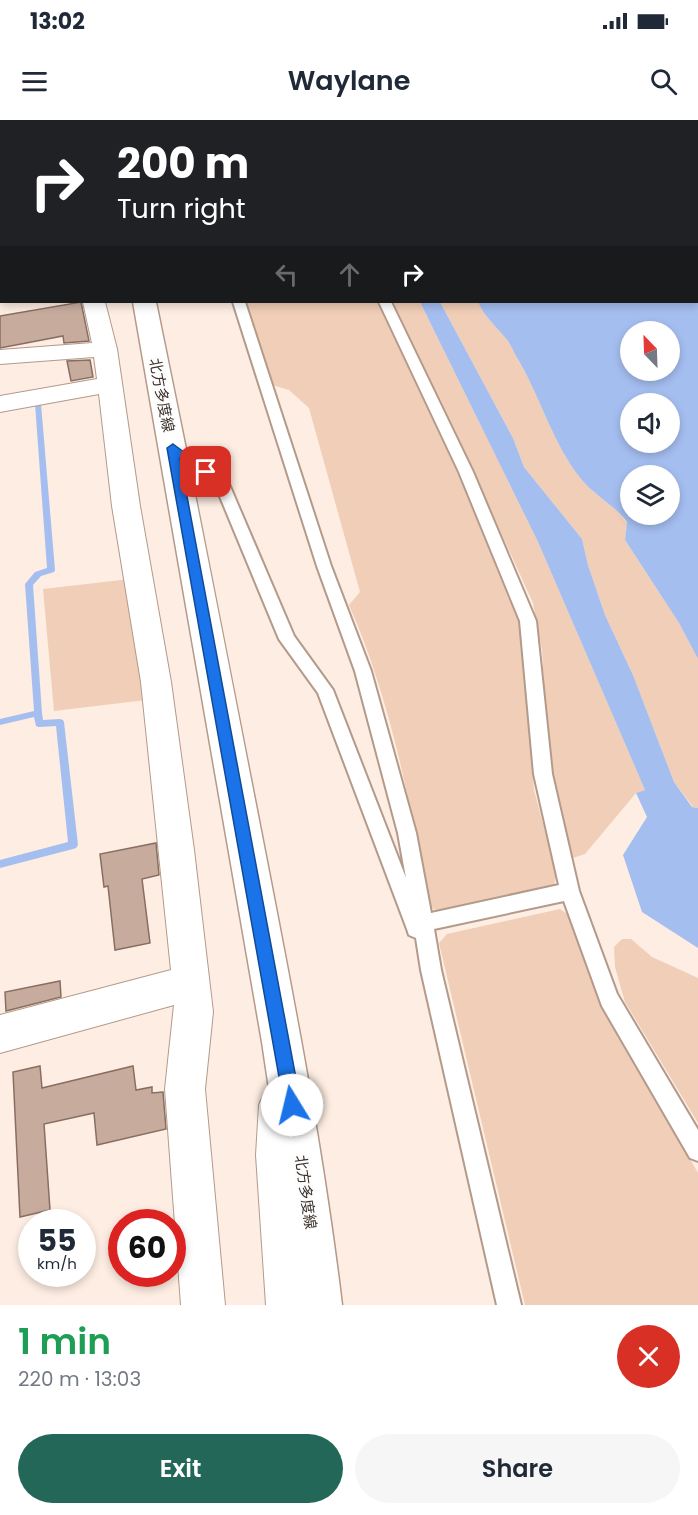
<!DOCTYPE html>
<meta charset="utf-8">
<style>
:root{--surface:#fff;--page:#f6f6f7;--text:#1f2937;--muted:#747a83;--accent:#236759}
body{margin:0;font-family:Poppins,"Noto Sans JP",sans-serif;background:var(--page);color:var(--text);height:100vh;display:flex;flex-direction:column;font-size:22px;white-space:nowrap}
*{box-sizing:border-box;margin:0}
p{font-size:20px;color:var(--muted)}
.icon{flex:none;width:33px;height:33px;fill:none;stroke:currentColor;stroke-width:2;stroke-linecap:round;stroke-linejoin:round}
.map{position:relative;height:1185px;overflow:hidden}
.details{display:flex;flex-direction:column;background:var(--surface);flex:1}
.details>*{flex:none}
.banner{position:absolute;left:0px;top:0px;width:699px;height:183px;box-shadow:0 3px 9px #0003;background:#202124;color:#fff;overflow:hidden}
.needle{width:39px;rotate:337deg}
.buttons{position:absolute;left:620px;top:201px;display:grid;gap:12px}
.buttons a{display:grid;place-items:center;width:60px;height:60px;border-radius:50%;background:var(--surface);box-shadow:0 3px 9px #0003;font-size:30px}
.speed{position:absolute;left:18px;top:1089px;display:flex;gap:12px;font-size:30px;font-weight:700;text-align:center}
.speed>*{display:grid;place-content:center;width:78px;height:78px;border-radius:50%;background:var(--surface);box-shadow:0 3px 9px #0003;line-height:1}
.speed small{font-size:15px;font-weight:400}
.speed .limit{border:9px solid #d22;background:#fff;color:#111}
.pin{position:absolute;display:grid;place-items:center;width:51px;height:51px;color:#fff;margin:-26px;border-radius:12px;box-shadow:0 3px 9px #0006}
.me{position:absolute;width:66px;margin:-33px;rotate:351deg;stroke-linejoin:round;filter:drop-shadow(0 0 4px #0008)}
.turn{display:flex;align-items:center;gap:21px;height:126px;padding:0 18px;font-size:27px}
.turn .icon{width:78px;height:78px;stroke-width:2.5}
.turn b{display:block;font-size:42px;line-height:51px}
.lanes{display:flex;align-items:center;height:57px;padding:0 18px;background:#0003;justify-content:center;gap:30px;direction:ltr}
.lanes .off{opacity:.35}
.round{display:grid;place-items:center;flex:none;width:63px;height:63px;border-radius:32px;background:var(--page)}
.summary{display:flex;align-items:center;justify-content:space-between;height:102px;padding:0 18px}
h1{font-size:36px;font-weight:600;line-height:45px;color:#1e9e55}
.action{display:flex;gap:12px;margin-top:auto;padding:12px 18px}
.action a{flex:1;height:69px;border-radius:36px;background:var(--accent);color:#fff;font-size:24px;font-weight:600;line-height:69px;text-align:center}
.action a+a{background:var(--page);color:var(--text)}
.status{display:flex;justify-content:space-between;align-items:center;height:42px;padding:0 30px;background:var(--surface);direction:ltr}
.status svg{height:16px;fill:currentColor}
header{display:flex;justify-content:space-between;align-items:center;height:78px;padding:0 18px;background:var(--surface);font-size:27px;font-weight:600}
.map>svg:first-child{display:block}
.green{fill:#f1ceb7}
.water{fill:#a5bef0;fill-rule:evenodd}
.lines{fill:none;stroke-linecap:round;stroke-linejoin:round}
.stream{fill:#a5bef0;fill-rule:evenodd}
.building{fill:#c7ac9e;stroke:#886e62;stroke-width:1.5}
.service-casing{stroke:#b39a8a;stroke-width:4}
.minor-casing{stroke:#b39a8a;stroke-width:2}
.primary-casing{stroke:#b39a8a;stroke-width:3}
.service{fill:#fff;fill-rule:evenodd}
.minor{fill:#fff;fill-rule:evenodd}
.primary{fill:#fff;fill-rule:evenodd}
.route{fill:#1a73e8;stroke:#114b97;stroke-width:1.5}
.labels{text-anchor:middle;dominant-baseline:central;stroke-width:6;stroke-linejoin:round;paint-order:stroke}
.street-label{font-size:15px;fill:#3d322c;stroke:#fdfdfd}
</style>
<div class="status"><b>13:02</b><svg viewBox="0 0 49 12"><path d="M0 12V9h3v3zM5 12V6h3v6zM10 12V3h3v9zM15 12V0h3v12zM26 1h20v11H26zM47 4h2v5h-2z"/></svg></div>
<header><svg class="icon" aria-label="menu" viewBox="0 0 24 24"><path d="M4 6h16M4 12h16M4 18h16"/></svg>Waylane<svg class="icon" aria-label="search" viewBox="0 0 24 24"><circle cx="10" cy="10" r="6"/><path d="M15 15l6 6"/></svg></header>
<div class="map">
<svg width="698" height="1185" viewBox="0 0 698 1185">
<rect width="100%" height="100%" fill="#fdede2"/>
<path class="green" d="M244 182H377L457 352 518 501 524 527 534 670 556 752 555 762 550 770 442 791 433 789 427 783C412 686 389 575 349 485L360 472 309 288 289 270 272 265Z
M391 182H420L538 422 645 670 636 673 585 734 573 738 549 650 542 530 533 483 472 349Z
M440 182H478C485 198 497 207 508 221 512 227 516 235 519 241 541 279 553 324 581 359 595 376 613 384 627 403L625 420 679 503 698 539V688L693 687 674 662 633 555 605 495 588 445 582 419 524 347 513 318Z
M130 459 146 580 54 591 43 469Z
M560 789 570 796 599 881 698 1053V1185H525L439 823 447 814Z
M622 819H631L652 837 698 858V1003L625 882 615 847 614 827Z"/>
<path class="water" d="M387 0H698V539L679 503 625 420 627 402C613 384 595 376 581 359 553 324 541 279 519 241 515 235 512 227 508 221 497 207 485 198 478 182H698V2ZM630 212H669V250H630ZM630 284H669V322H630ZM630 356H669V394H630Z
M420 182H440L513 318 524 347 582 419 588 445 605 495 633 555 674 662 692 687 698 688V828L642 792 623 735 647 697 636 673 645 670 538 422Z"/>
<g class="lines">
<path class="stream" d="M38 282 41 284 55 450 54 452 41 456 33 465 42 593 43 600 60 599 63 600 64 602 78 725 76 728 73 729 0 748V740L68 722 56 606 39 607 36 606 34 597 0 605V599L34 591 25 464 35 452 47 448 35 284Z"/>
</g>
<path class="building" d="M81 182 89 221 64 223 63 216 0 228V196Z
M90 240 93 257 71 261 67 241Z
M156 723 159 755 142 759 150 823 115 830 108 766 104 767 100 734Z
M60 861 61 877 6 891 5 872Z
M40 946 42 968 133 946 136 970 152 967V973L163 972 166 1009 97 1025 94 993 44 1004 50 1090 20 1097 13 952Z"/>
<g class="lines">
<g class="service-casing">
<path id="service" d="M173 0H183L184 2H174Z
M293 0H303L304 2H294Z
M233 182H245L331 446 371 551 416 713 431 793 559 765 534 654 520 501 459 352 379 182H391L473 352 536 501 552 654 579 771 617 874 698 1010V1041L690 1038 602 886 564 781 434 809 441 850 521 1185H497L421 850 416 818 409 815 407 809 318 573 279 519 216 367 166 328 168 325H178L229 364 294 516 333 570 406 758 398 713 355 551 317 446Z"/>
</g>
<g class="minor-casing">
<path id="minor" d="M45 0H63L64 2H45Z
M0 62H2V74H0Z
M83 182H105L117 229 140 386 171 562 194 730 213 892 205 969 225 1185H181L165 969 174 885 0 933V895L171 850 141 562 112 386 99 274 0 292V276L97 259 94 237 0 244V230L92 223Z
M279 965 293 971 299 985 298 1035 310 1185H266L256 1035 259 985 265 971Z"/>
</g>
<g class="primary-casing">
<path id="primary" d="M85 0H105V2H85Z
M133 182H156C191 351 224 520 257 690 289 855 322 1018 342 1185H296L284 1069 262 922Z"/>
</g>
<use href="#service" class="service"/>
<use href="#minor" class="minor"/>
<use href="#primary" class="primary"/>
</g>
<path class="route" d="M173 324 211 352 210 354H202L180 339 301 985 298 991 292 993 286 991 284 985 167 328Z"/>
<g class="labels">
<g class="street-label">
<text transform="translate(162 275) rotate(79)">北方多度線</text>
<text transform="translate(306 1072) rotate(82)">北方多度線</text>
</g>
</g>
</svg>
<div class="buttons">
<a><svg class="needle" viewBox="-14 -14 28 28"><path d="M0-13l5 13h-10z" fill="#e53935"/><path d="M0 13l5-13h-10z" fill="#747a83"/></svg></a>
<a><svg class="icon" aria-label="sound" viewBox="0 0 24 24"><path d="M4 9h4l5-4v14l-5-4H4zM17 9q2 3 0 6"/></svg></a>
<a><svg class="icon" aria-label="layers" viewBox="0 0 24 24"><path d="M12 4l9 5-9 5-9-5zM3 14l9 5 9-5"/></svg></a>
</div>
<div class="speed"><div>55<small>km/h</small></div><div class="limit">60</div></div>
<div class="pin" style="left:206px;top:352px;background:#d93025"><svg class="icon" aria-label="arrive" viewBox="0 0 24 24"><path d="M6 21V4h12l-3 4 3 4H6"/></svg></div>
<svg class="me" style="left:292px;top:985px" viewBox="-20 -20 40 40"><circle r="19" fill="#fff"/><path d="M0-13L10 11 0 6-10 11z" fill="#1a73e8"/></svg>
<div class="banner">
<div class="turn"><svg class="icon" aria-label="right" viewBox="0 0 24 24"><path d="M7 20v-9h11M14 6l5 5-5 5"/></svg><div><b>200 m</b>Turn right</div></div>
<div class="lanes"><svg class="icon off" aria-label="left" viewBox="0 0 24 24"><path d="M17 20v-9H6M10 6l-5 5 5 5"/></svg><svg class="icon off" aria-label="ahead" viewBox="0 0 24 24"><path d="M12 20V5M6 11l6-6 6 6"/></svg><svg class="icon" aria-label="right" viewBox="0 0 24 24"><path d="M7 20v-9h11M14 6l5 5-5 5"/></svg></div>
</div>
</div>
<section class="details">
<div class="summary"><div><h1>1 min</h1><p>220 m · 13:03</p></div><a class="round" style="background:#d93025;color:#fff"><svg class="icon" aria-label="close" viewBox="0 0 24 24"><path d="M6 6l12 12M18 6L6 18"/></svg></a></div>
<div class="action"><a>Exit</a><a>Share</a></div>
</section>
